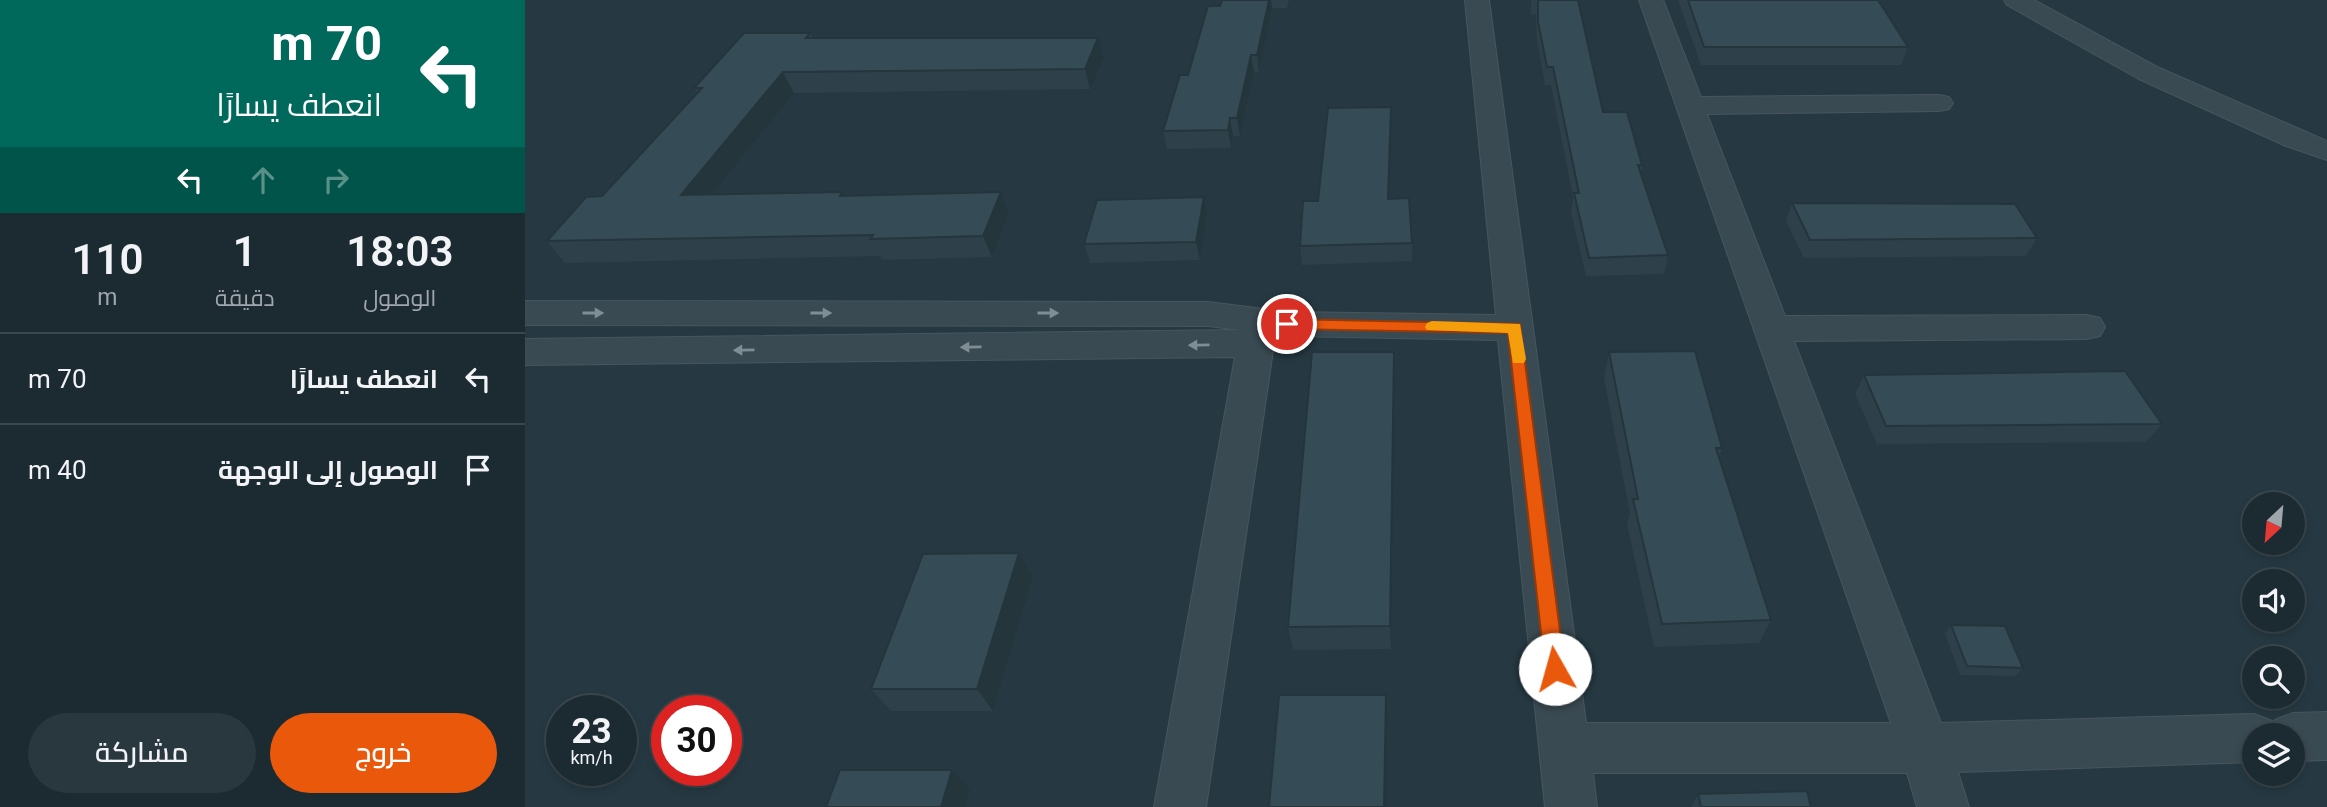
<!DOCTYPE html>
<html lang="ar">
<meta charset="utf-8">
<style>
:root{--surface:#1c2b32;--page:#29373e;--text:#f1f3f6;--muted:#a0a7ac;--line:#3a474d;--accent:#ea580c}
body{margin:0;font-family:Roboto,Cairo,sans-serif;background:var(--page);color:var(--text);direction:rtl;height:100vh;display:flex;flex-direction:column;font-size:26px;white-space:nowrap}
*{box-sizing:border-box;margin:0}
p{font-size:23px;color:var(--muted)}
.icon{flex:none;width:38px;height:38px;fill:none;stroke:currentColor;stroke-width:2;stroke-linecap:round;stroke-linejoin:round}
.map{position:relative;flex:1;overflow:hidden;direction:ltr}
.sheet{display:flex;flex-direction:column;background:var(--surface);width:525px}
.sheet>*{flex:none}
.guide{background:#00695c;color:#fff;overflow:hidden}
.needle{width:46px;rotate:206deg}
.buttons{position:absolute;left:1717px;top:492px;display:grid;gap:14px}
.buttons a{display:grid;place-items:center;width:63px;height:63px;border-radius:50%;background:var(--surface);box-shadow:0 4px 10px #0003,0 0 0 2px var(--line);font-size:35px}
.speed{position:absolute;left:21px;top:695px;display:flex;gap:14px;font-size:35px;font-weight:700;text-align:center}
.speed>*{display:grid;place-content:center;width:91px;height:91px;border-radius:50%;background:var(--surface);box-shadow:0 4px 10px #0003,0 0 0 2px var(--line);line-height:1}
.speed small{font-size:18px;font-weight:400}
.speed .limit{border:10px solid #d22;background:#fff;color:#111}
.pin{position:absolute;display:grid;place-items:center;width:60px;height:60px;color:#fff;margin:-30px;border:4px solid #fff;border-radius:50%;box-shadow:0 2px 7px #0007}
.me{position:absolute;width:77px;margin:-38px;rotate:353deg;stroke-linejoin:round;filter:drop-shadow(0 0 5px #0008)}
.turn{display:flex;align-items:center;gap:24px;height:147px;padding:0 28px;font-size:32px}
.turn .icon{width:91px;height:91px;stroke-width:2.5}
.turn b{display:block;font-size:49px;line-height:60px}
.lanes{display:flex;align-items:center;height:66px;padding:0 28px;background:#0003;justify-content:center;gap:35px;direction:ltr}
.lanes .off{opacity:.35}
.eta{display:flex;justify-content:space-evenly;align-items:center;height:119px;text-align:center}
.eta b{font-size:42px;font-weight:600;line-height:49px}
.action{display:flex;gap:14px;margin-top:auto;padding:14px 28px}
.action a{flex:1;height:80px;border-radius:42px;background:var(--accent);color:#fff;font-size:28px;font-weight:600;line-height:80px;text-align:center}
.action a+a{background:var(--page);color:var(--text)}
ul{padding:0;list-style:none}
li{display:flex;align-items:center;gap:21px;height:91px;padding:0 28px;border-top:2px solid var(--line)}
li div{flex:1}
li b{display:block;font-size:26px}
li em{font-style:normal}
main{display:flex;flex:1;min-height:0}
.map>svg:first-child{display:block}
.lines{fill:none;stroke-linecap:round;stroke-linejoin:round}
.street-casing{stroke:#47565e;stroke-width:2}
.street{fill:#3a4a52;fill-rule:evenodd}
.wall{fill:#2e414a}
.shaded-wall{fill:#25353c}
.building{fill:#354c56;stroke:#25353c;stroke-width:2}
.oneway{fill:#7f8e95}
.route{fill:#ea580c;stroke:#983908;stroke-width:2}
.slow{fill:#f59e0b}
</style>
<main>
<div class="map">
<svg width="1802" height="807" viewBox="0 0 1802 807">
<rect width="100%" height="100%" fill="#263942"/>
<g class="lines">
<g class="street-casing">
<path id="street" d="M940 0H964L1061 723H1366L1114 0H1138L1176 97 1414 95 1424 97 1428 103 1424 109 1414 111 1182 114 1260 316 1562 315 1575 318 1580 327 1575 336 1562 339 1269 341 1416 723 1729 714 1747 721 1748 724 1750 720 1768 713 1802 712V760L1768 761V735H1729V762L1433 772 1444 807H1392L1382 773H1068L1072 807H1020L973 340 767 336 749 344 681 807H629L710 357 0 365V339L715 330 683 326 0 325V301L683 302 762 312 971 315Z
M1479 0H1509L1632 67 1802 141V160L1761 146 1614 79 1482 5Z"/>
</g>
<use href="#street" class="street"/>
</g>
<path class="wall" d="M697 0H764L762 8H747L734 72H729L715 136H708L706 148 642 149 638 131Z
M1006 0H1053L1078 112 1117 165 1116 172 1143 255 1139 274 1061 276 1046 212 1048 197 1026 85H1020L1012 39 1011 14H1006Z
M1153 0H1353L1383 47 1376 65H1176Z
M285 33 288 38 579 58 565 89 269 93 188 194 319 196 476 192 484 213 467 257 357 260 355 256 40 263 22 241 77 196 172 94 169 88Z
M867 125 864 199 887 243V261L777 265 775 246 793 201Z
M1267 203 1512 238 1501 256 1279 258 1261 221Z
M682 216 675 260 565 263 559 244Z
M1084 352 1197 448 1194 457 1246 620 1234 643 1129 647 1102 524 1105 514 1079 378Z
M1339 375 1637 424 1621 442 1352 444 1330 394Z
M870 377 866 649 768 650 763 627Z
M508 577 468 711H366L346 689Z
M1426 625 1498 668 1490 676 1435 675 1420 634Z
M1173 794 1286 807H1166Z"/>
<path class="shaded-wall" d="M744 0H746L747 8 734 72 732 55Z
M573 38 579 58 565 89 560 69Z
M726 55 729 72 715 136 712 118Z
M258 72 269 93 170 216 156 195Z
M866 107 867 125 863 217V199Z
M705 118 708 136 706 148 703 130Z
M476 192 484 213 467 257 458 236Z
M679 197 682 216 675 260 671 242Z
M869 352 870 377 866 649 865 626Z
M494 553 508 577 468 711 452 689Z
M861 695 862 716 861 807H859Z
M427 770 445 790 440 807H416Z"/>
<path class="building" d="M697 0H744L732 55H726L712 118H705L703 130 638 131 655 75H663L683 6H695Z
M1013 0H1053L1078 112H1102L1117 165H1113L1143 255 1064 258 1049 193H1054L1028 67H1022L1013 22Z
M1163 0H1353L1383 47H1179Z
M219 33H285L281 38H573L560 69 258 72 156 195 317 192 315 196 476 192 458 236 345 239 348 235 22 241 61 197 77 196 177 88H169Z
M866 107 863 199 884 198 887 243 775 246 778 201H793L803 108Z
M679 197 671 242 559 244 572 200Z
M1267 203 1490 204 1512 238 1285 240Z
M1170 351 1197 448H1191L1246 620 1137 624 1108 499H1113L1084 352Z
M787 352H869L865 626 763 627Z
M1600 371 1637 424 1361 426 1339 375Z
M494 553 452 689H346L398 554Z
M1426 625 1480 626 1498 668 1442 666Z
M754 695H861L859 807H744Z
M315 770H427L416 807H301Z
M1282 791 1286 807H1176L1173 794Z"/>
<defs><path id="oneway-solid" d="M-6-.8H1V-3.2L6.5 0L1 3.2V.8H-6Z" transform="scale(1.75)"/></defs>
<g class="oneway">
<use href="#oneway-solid" transform="translate(68 313)"/>
<use href="#oneway-solid" transform="translate(296 313)"/>
<use href="#oneway-solid" transform="translate(523 313)"/>
<use href="#oneway-solid" transform="translate(674 345) rotate(179)"/>
<use href="#oneway-solid" transform="translate(446 347) rotate(179)"/>
<use href="#oneway-solid" transform="translate(219 350) rotate(179)"/>
</g>
<path class="route" d="M762 319 995 324 1040 669 1037 675 1030 678 1023 675 1020 669 983 333 762 329 755 324Z"/>
<path class="slow" d="M907 321 995 324 1001 359 999 363H988L983 333 902 330 900 327 902 323Z"/>
</svg>
<div class="buttons">
<a><svg class="needle" viewBox="-14 -14 28 28"><path d="M0-13l5 13h-10z" fill="#e53935"/><path d="M0 13l5-13h-10z" fill="#a0a7ac"/></svg></a>
<a><svg class="icon" aria-label="sound" viewBox="0 0 24 24"><path d="M4 9h4l5-4v14l-5-4H4zM17 9q2 3 0 6"/></svg></a>
<a><svg class="icon" aria-label="search" viewBox="0 0 24 24"><circle cx="10" cy="10" r="6"/><path d="M15 15l6 6"/></svg></a>
<a><svg class="icon" aria-label="layers" viewBox="0 0 24 24"><path d="M12 4l9 5-9 5-9-5zM3 14l9 5 9-5"/></svg></a>
</div>
<div class="speed"><div>23<small>km/h</small></div><div class="limit">30</div></div>
<div class="pin" style="left:762px;top:324px;background:#d93025"><svg class="icon" aria-label="arrive" viewBox="0 0 24 24"><path d="M6 21V4h12l-3 4 3 4H6"/></svg></div>
<svg class="me" style="left:1030px;top:669px" viewBox="-20 -20 40 40"><circle r="19" fill="#fff"/><path d="M0-13L10 11 0 6-10 11z" fill="#ea580c"/></svg>
</div>
<section class="sheet">
<div class="guide">
<div class="turn"><svg class="icon" aria-label="left" viewBox="0 0 24 24"><path d="M17 20v-9H6M10 6l-5 5 5 5"/></svg><div><b>70 m</b>انعطف يسارًا</div></div>
<div class="lanes"><svg class="icon" aria-label="left" viewBox="0 0 24 24"><path d="M17 20v-9H6M10 6l-5 5 5 5"/></svg><svg class="icon off" aria-label="ahead" viewBox="0 0 24 24"><path d="M12 20V5M6 11l6-6 6 6"/></svg><svg class="icon off" aria-label="right" viewBox="0 0 24 24"><path d="M7 20v-9h11M14 6l5 5-5 5"/></svg></div>
</div>
<div class="eta">
<div><b>18:03</b><p>الوصول</p></div>
<div><b>1</b><p>دقيقة</p></div>
<div><b>110</b><p>m</p></div>
</div>
<ul>
<li><svg class="icon" aria-label="left" viewBox="0 0 24 24"><path d="M17 20v-9H6M10 6l-5 5 5 5"/></svg><div><b>انعطف يسارًا</b></div><em>70 m</em></li>
<li><svg class="icon" aria-label="arrive" viewBox="0 0 24 24"><path d="M6 21V4h12l-3 4 3 4H6"/></svg><div><b>الوصول إلى الوجهة</b></div><em>40 m</em></li>
</ul>
<div class="action"><a>خروج</a><a>مشاركة</a></div>
</section>
</main>
